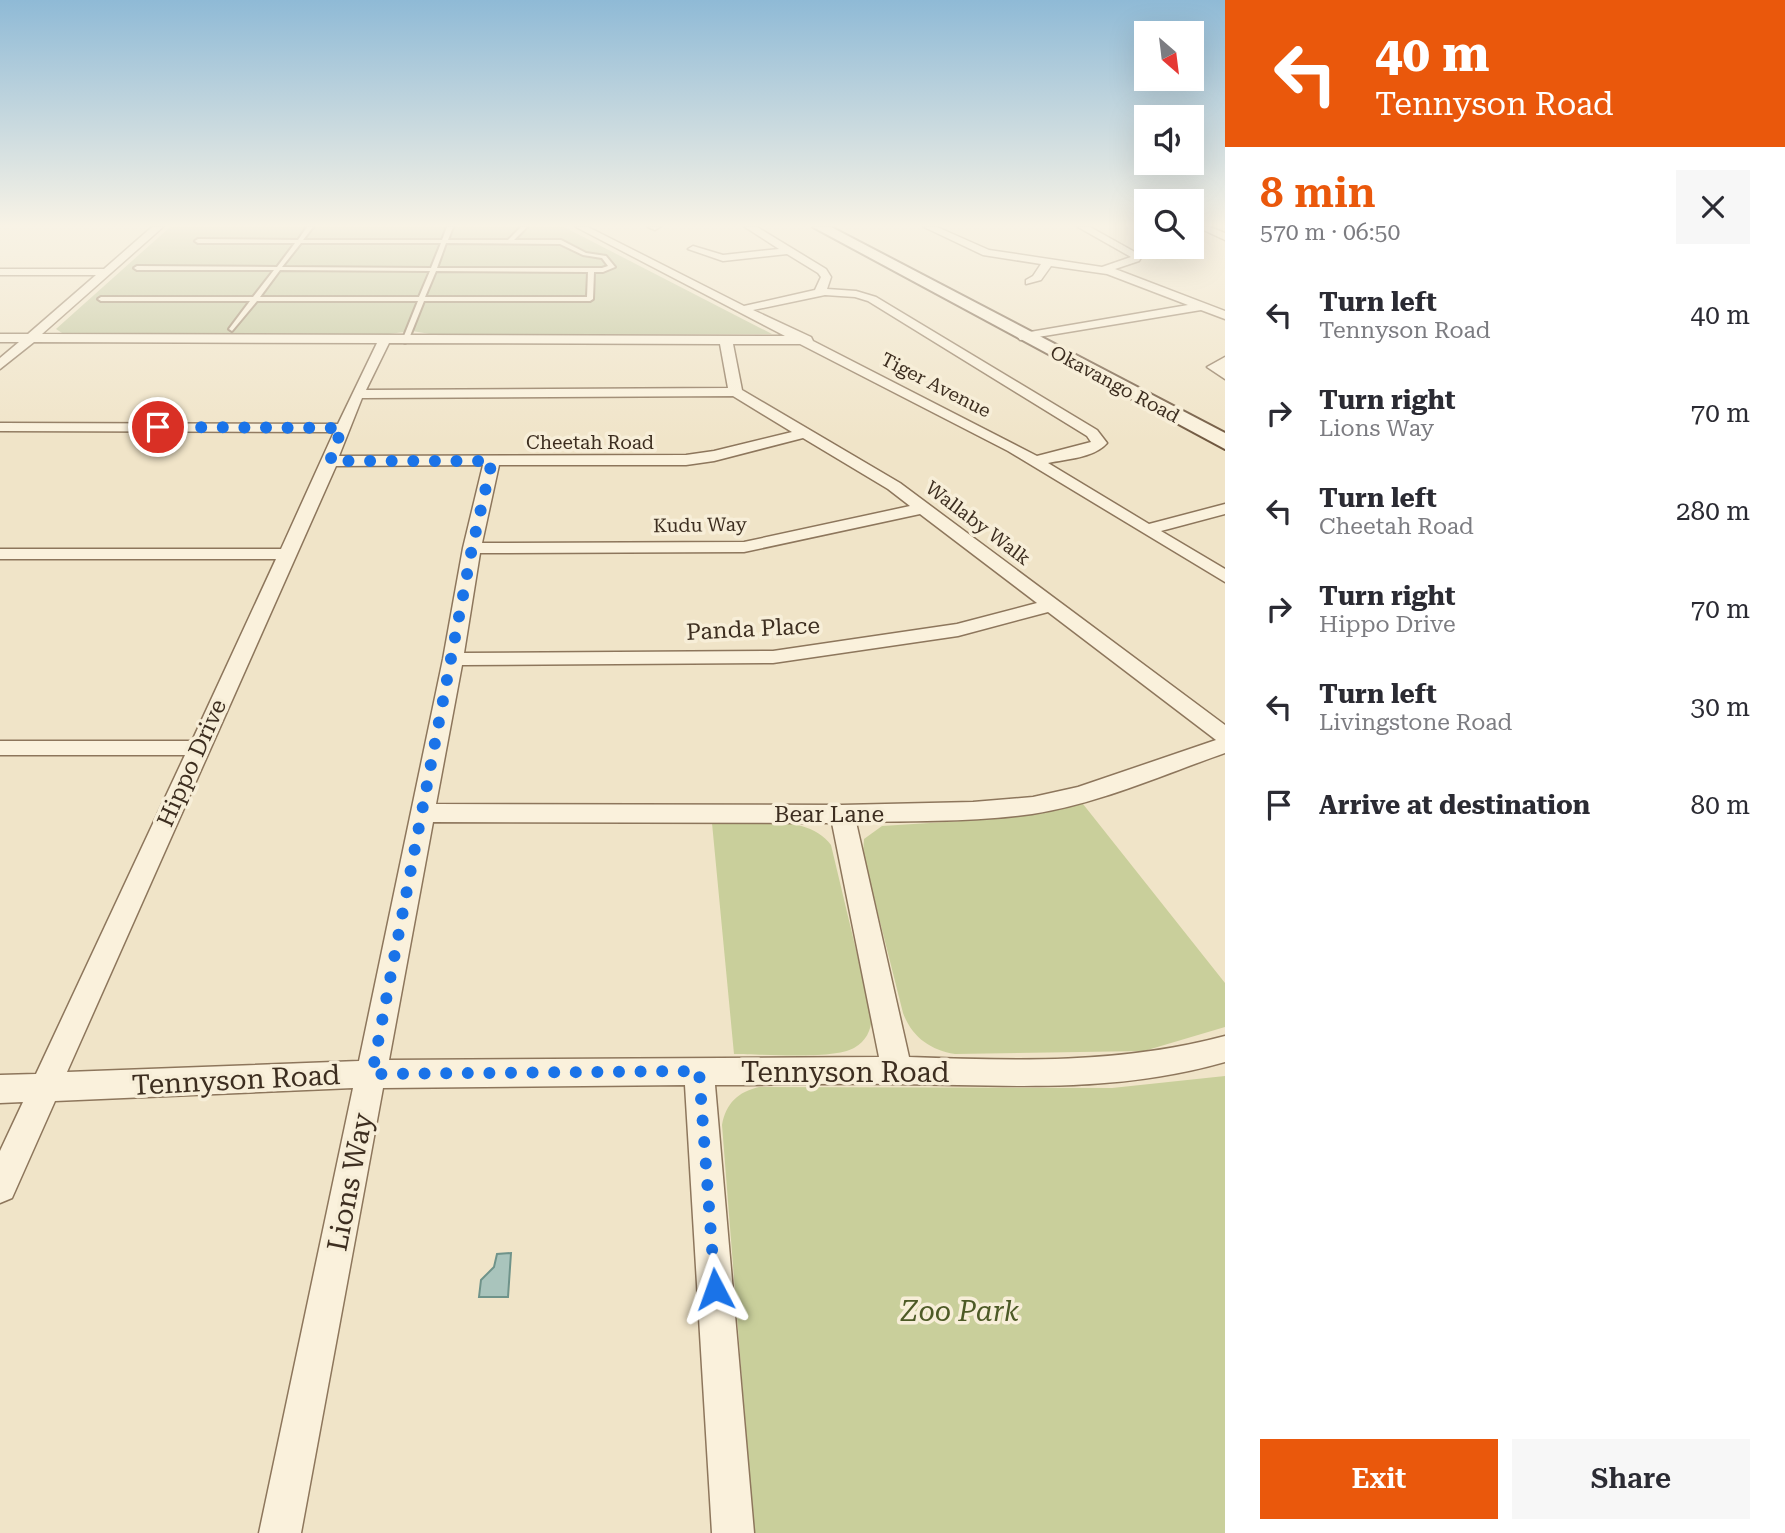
<!DOCTYPE html>
<meta charset="utf-8">
<style>
:root{--surface:#fff;--page:#f7f7f7;--text:#2b2b33;--muted:#7c7c81;--accent:#ea580c}
body{margin:0;font-family:"Roboto Serif",serif;background:var(--page);color:var(--text);height:100vh;display:flex;flex-direction:column;font-size:26px;white-space:nowrap}
*{box-sizing:border-box;margin:0}
p{font-size:23px;color:var(--muted)}
.icon{flex:none;width:38px;height:38px;fill:none;stroke:currentColor;stroke-width:2;stroke-linecap:round;stroke-linejoin:round}
.map{position:relative;flex:1;overflow:hidden}
.side{display:flex;flex-direction:column;background:var(--surface);width:560px}
.side>*{flex:none}
.top-card{background:#ea580c;color:#fff;overflow:hidden}
.needle{width:46px;rotate:152deg}
.controls{position:absolute;left:1134px;top:21px;display:grid;gap:14px}
.controls a{display:grid;place-items:center;width:70px;height:70px;border-radius:0px;background:var(--surface);box-shadow:0 7px 28px #0002;font-size:35px}
.pin{position:absolute;display:grid;place-items:center;width:60px;height:60px;color:#fff;margin:-30px;border:4px solid #fff;border-radius:50%;box-shadow:0 2px 7px #0007}
.me{position:absolute;width:77px;margin:-38px;rotate:356deg;stroke-linejoin:round;filter:drop-shadow(0 0 5px #0008)}
.turn{display:flex;align-items:center;gap:24px;height:147px;padding:0 35px;font-size:32px}
.turn .icon{width:91px;height:91px;stroke-width:2.5}
.turn b{display:block;font-size:49px;line-height:60px}
.round{display:grid;place-items:center;flex:none;width:74px;height:74px;border-radius:0px;background:var(--page)}
.summary{display:flex;align-items:center;justify-content:space-between;height:119px;padding:0 35px}
h1{font-size:42px;font-weight:600;line-height:52px;color:var(--accent)}
.action{display:flex;gap:14px;margin-top:auto;padding:14px 35px}
.action a{flex:1;height:80px;border-radius:0px;background:var(--accent);color:#fff;font-size:28px;font-weight:600;line-height:80px;text-align:center}
.action a+a{background:var(--page);color:var(--text)}
ul{padding:0;list-style:none}
li{display:flex;align-items:center;gap:21px;height:98px;padding:0 35px}
li div{flex:1}
li b{display:block;font-size:26px}
li em{font-style:normal}
main{display:flex;flex:1;min-height:0}
.map>svg:first-child{display:block}
.green{fill:#c9cf9b}
.cemetery{fill:#bfc49a}
.water{fill:#a9c4bc;stroke:#6f938a;stroke-width:2}
.lines{fill:none;stroke-linecap:round;stroke-linejoin:round}
.lane-casing{stroke:#8d765c;stroke-width:4}
.street-casing{stroke:#8d765c;stroke-width:3}
.secondary-casing{stroke:#6f573f;stroke-width:4}
.lane{fill:#faf1dc;fill-rule:evenodd}
.street{fill:#faf1dc;fill-rule:evenodd}
.secondary{fill:#faf1dc;fill-rule:evenodd}
.route{stroke:#1a73e8;stroke-width:12;stroke-dasharray:0 21.6}
.labels{text-anchor:middle;dominant-baseline:central;stroke-width:7;stroke-linejoin:round;paint-order:stroke}
.far-street-label{font-size:19px;fill:#3d2e20;stroke:#f7eed8}
.street-label{font-size:23px;fill:#3d2e20;stroke:#f7eed8}
.near-street-label{font-size:28px;fill:#3d2e20;stroke:#f7eed8}
.near-park-label{font-size:28px;font-style:italic;fill:#4d5a26;stroke:#f7eed8}
</style>
<main>
<div class="map">
<svg width="1225" height="1533" viewBox="0 0 1225 1533">
<rect width="100%" height="100%" fill="#f0e4c8"/>
<path class="green" d="M1083 804 1225 983V1027L1144 1051 955 1054C930 1050 912 1037 903 1013L863 854 864 839 882 826 993 819Z
M712 823C747 823 808 813 831 845L872 1017C871 1031 866 1041 854 1048 832 1060 761 1054 734 1054Z
M1225 1076V1533H754L722 1125C726 1103 738 1092 759 1087L1112 1088Z"/>
<path class="cemetery" d="M170 227H564L772 334H430L412 331 389 334 62 333 56 329Z"/>
<path class="water" d="M511 1253 508 1297H479L481 1280 494 1267 497 1254Z"/>
<g class="lines">
<g class="lane-casing">
<path id="lane" d="M307 227H313L303 240H442L447 227H453L448 240H508L521 227H527L514 240H561L586 253 606 256 615 267 603 272H594L593 299 590 301H424L408 341 405 343 402 341 418 301H257L232 331 229 329 250 301H101L98 299 101 297H253L274 270H137L134 268 137 266 277 267 295 243H198L195 241 198 239 298 240ZM301 243H441L431 268 282 267ZM446 243 560 244 583 255 602 258 608 266 602 268H437ZM280 270 430 271 419 297H260ZM436 271 588 272 587 297H425Z"/>
</g>
<g class="street-casing">
<path id="street" d="M152 227H163L42 334 785 336 576 227H588L744 306 815 290 821 277 818 273 787 254 723 261 688 249 693 246 723 255 779 249 745 227H757L826 269 831 277 827 289 856 291 876 297 1097 430 1107 443C1094 458 1067 459 1048 463L1149 524 1225 504V514L1161 531 1225 569V582L1008 451 800 344H733L742 390 900 483 1225 725V753C1162 775 1098 804 1032 814 974 822 914 821 856 822L909 1057C1016 1061 1121 1064 1225 1036V1062C1113 1094 1011 1085 897 1084 836 1083 776 1085 715 1085L754 1533H712L685 1085 383 1088 301 1533H259L353 1088 55 1101 12 1198 0 1203V1151L23 1102 0 1103V1075L36 1074 185 755H0V741H192L276 559H0V549H281L334 432 0 431V423L338 424 377 343 34 342 0 369V358L19 342H0V334H28L96 275H0V269H104ZM825 295 855 297 868 301 1087 436 1091 442 1037 456 813 341 811 337 753 310ZM389 343 720 344 728 388 366 390ZM733 396 792 432 714 451 686 455 339 456 362 398ZM803 438 888 489 910 506 744 542 482 543 499 465H686L714 461ZM483 465 463 548 443 659 359 1061 67 1072 336 466ZM920 514 1037 603 957 624 773 651 464 653 480 553 744 552ZM1048 612 1216 740 1078 787 1033 797 973 802 842 805 436 804 462 665 773 663 958 636ZM433 822 832 823 879 1057 389 1060Z
M648 227H660L655 230Z
M924 227H937L989 250 1102 267 1131 257 1078 227H1090L1142 256 1139 261 1115 269 1225 311V319L1201 310 1020 340 1018 337 1024 333 1188 305 1107 274 1051 266 1041 280 1026 284V280L1033 276 1041 264 983 255Z
M1197 227H1210L1225 233V240Z
M1225 357V379L1207 367Z"/>
</g>
<g class="secondary-casing">
<path id="secondary" d="M813 227H831L1225 433V449Z"/>
</g>
<use href="#lane" class="lane"/>
<use href="#street" class="street"/>
<use href="#secondary" class="secondary"/>
</g>
<linearGradient id="sky" x2="0" y2="1"><stop stop-color="#8fbad6"/><stop offset="0.51" stop-color="#f8f3e6"/><stop offset="1" stop-color="#f8f3e6" stop-opacity="0"/></linearGradient>
<rect width="1225" height="442" fill="url(#sky)"/>
<g class="lines">
<path class="route" d="M158 427 342 428 330 461H492L472 548 372 1074 699 1071 715 1289"/>
</g>
<g class="labels">
<g class="far-street-label">
<text transform="translate(1115 384) rotate(28)">Okavango Road</text>
<text transform="translate(936 385) rotate(27)">Tiger Avenue</text>
<text x="590" y="442">Cheetah Road</text>
<text transform="translate(978 523) rotate(37)">Wallaby Walk</text>
<text transform="translate(700 525) rotate(-1)">Kudu Way</text>
</g>
<g class="street-label">
<text transform="translate(753 629) rotate(-3)">Panda Place</text>
<text transform="translate(192 763) rotate(-66)">Hippo Drive</text>
<text x="829" y="814">Bear Lane</text>
</g>
<g class="near-street-label">
<text x="845" y="1072">Tennyson Road</text>
<text transform="translate(236 1080) rotate(-3)">Tennyson Road</text>
<text transform="translate(350 1182) rotate(-79)">Lions Way</text>
</g>
<g class="near-park-label">
<text x="960" y="1311">Zoo Park</text>
</g>
</g>
</svg>
<div class="controls">
<a><svg class="needle" viewBox="-14 -14 28 28"><path d="M0-13l5 13h-10z" fill="#e53935"/><path d="M0 13l5-13h-10z" fill="#7c7c81"/></svg></a>
<a><svg class="icon" aria-label="sound" viewBox="0 0 24 24"><path d="M4 9h4l5-4v14l-5-4H4zM17 9q2 3 0 6"/></svg></a>
<a><svg class="icon" aria-label="search" viewBox="0 0 24 24"><circle cx="10" cy="10" r="6"/><path d="M15 15l6 6"/></svg></a>
</div>
<div class="pin" style="left:158px;top:427px;background:#d93025"><svg class="icon" aria-label="arrive" viewBox="0 0 24 24"><path d="M6 21V4h12l-3 4 3 4H6"/></svg></div>
<svg class="me" style="left:715px;top:1289px" viewBox="-20 -20 40 40"><path d="M0-17L14 15 0 8-14 15z" fill="#1a73e8" stroke="#fff" stroke-width="4"/></svg>
</div>
<section class="side">
<div class="top-card">
<div class="turn"><svg class="icon" aria-label="left" viewBox="0 0 24 24"><path d="M17 20v-9H6M10 6l-5 5 5 5"/></svg><div><b>40 m</b>Tennyson Road</div></div>
</div>
<div class="summary"><div><h1>8 min</h1><p>570 m · 06:50</p></div><a class="round"><svg class="icon" aria-label="close" viewBox="0 0 24 24"><path d="M6 6l12 12M18 6L6 18"/></svg></a></div>
<ul>
<li><svg class="icon" aria-label="left" viewBox="0 0 24 24"><path d="M17 20v-9H6M10 6l-5 5 5 5"/></svg><div><b>Turn left</b><p>Tennyson Road</p></div><em>40 m</em></li>
<li><svg class="icon" aria-label="right" viewBox="0 0 24 24"><path d="M7 20v-9h11M14 6l5 5-5 5"/></svg><div><b>Turn right</b><p>Lions Way</p></div><em>70 m</em></li>
<li><svg class="icon" aria-label="left" viewBox="0 0 24 24"><path d="M17 20v-9H6M10 6l-5 5 5 5"/></svg><div><b>Turn left</b><p>Cheetah Road</p></div><em>280 m</em></li>
<li><svg class="icon" aria-label="right" viewBox="0 0 24 24"><path d="M7 20v-9h11M14 6l5 5-5 5"/></svg><div><b>Turn right</b><p>Hippo Drive</p></div><em>70 m</em></li>
<li><svg class="icon" aria-label="left" viewBox="0 0 24 24"><path d="M17 20v-9H6M10 6l-5 5 5 5"/></svg><div><b>Turn left</b><p>Livingstone Road</p></div><em>30 m</em></li>
<li><svg class="icon" aria-label="arrive" viewBox="0 0 24 24"><path d="M6 21V4h12l-3 4 3 4H6"/></svg><div><b>Arrive at destination</b></div><em>80 m</em></li>
</ul>
<div class="action"><a>Exit</a><a>Share</a></div>
</section>
</main>
